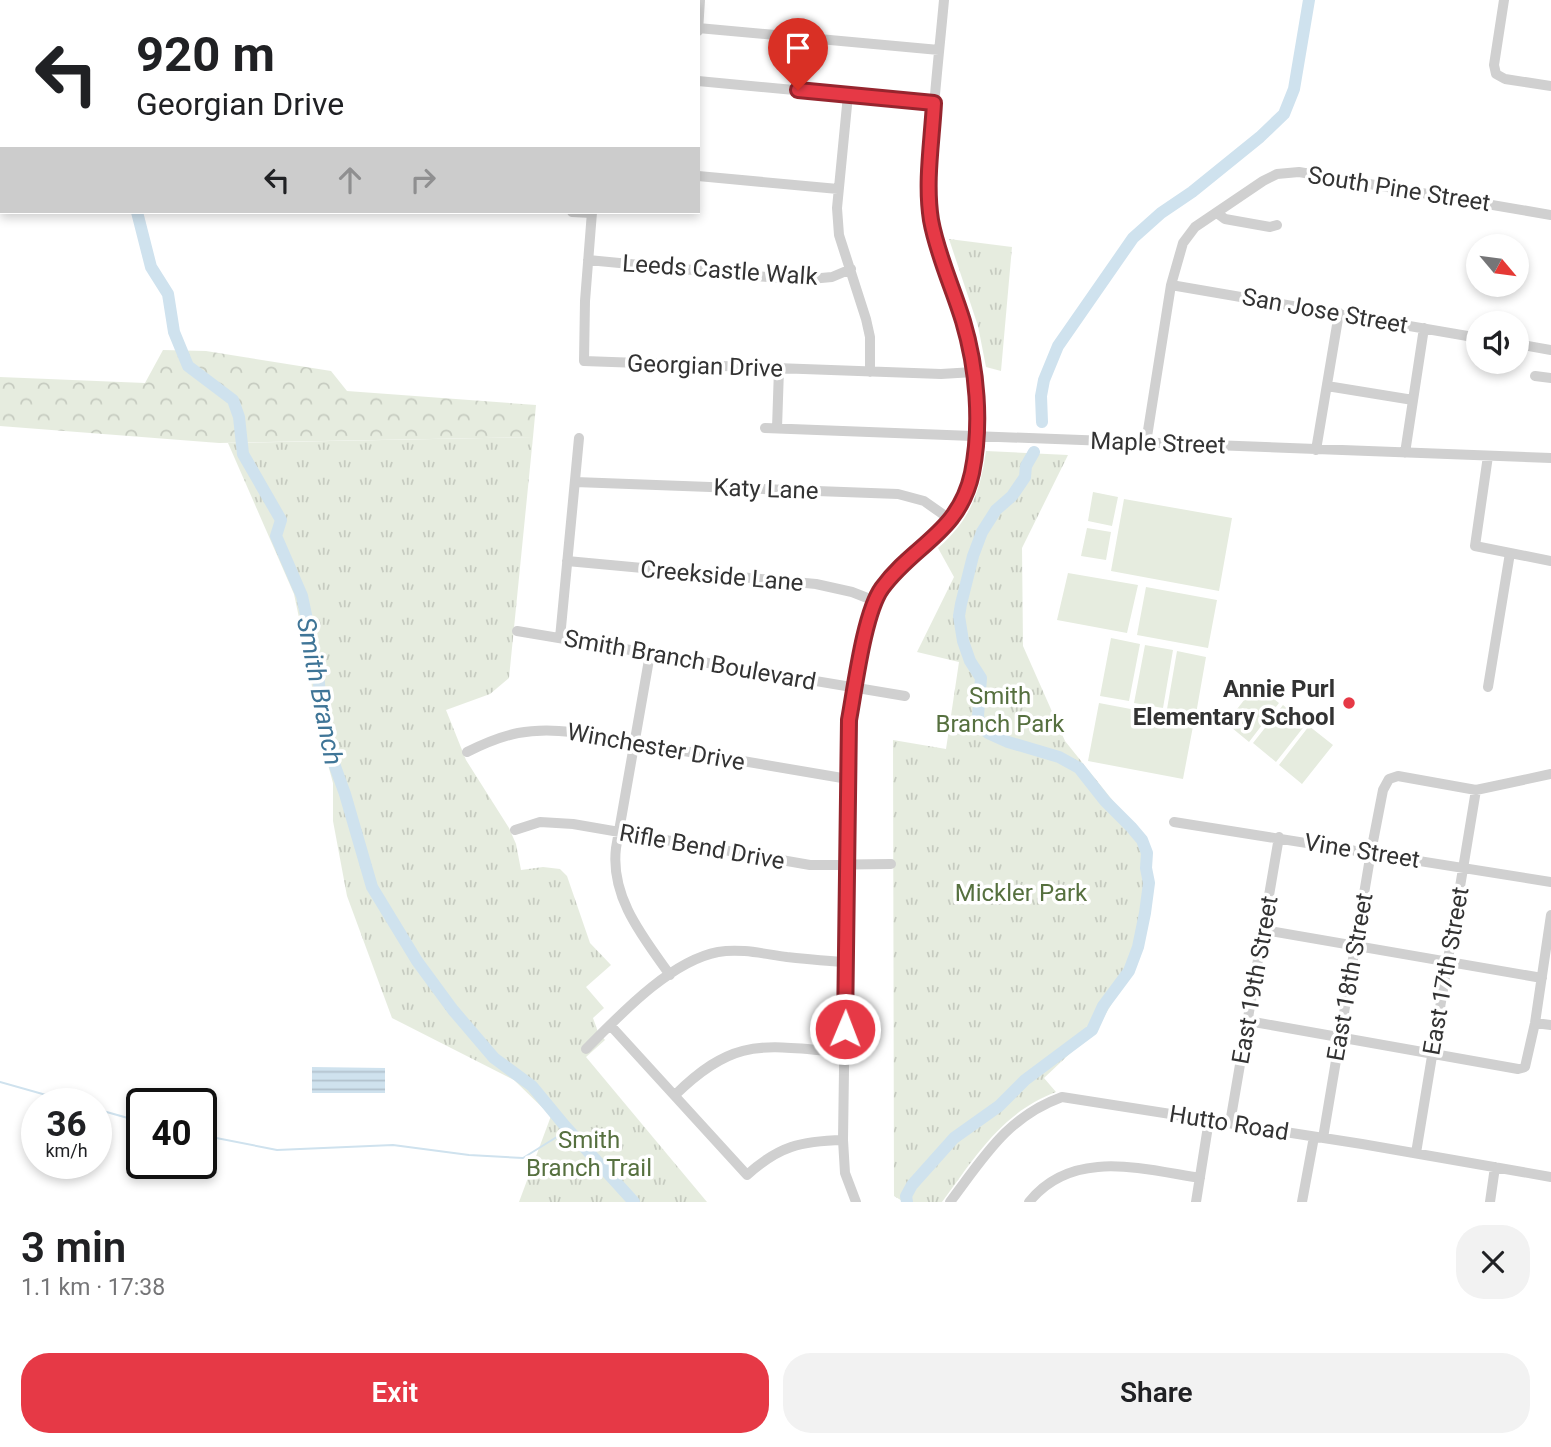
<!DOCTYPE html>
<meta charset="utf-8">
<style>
:root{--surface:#fff;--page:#f2f2f2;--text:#202124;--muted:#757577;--accent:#e63946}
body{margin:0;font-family:Roboto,sans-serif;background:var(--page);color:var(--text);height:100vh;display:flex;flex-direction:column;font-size:26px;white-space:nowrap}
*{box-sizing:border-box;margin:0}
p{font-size:23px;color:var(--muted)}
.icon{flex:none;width:38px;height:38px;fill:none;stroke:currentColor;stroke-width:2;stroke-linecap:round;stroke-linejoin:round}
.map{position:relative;height:1202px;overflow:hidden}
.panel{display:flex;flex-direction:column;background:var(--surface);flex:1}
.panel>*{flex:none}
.hud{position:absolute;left:0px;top:0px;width:700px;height:214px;box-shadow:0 4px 10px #0003;background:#fff;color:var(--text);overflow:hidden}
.needle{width:46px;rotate:119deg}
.buttons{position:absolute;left:1466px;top:234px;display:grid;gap:14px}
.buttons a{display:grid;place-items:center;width:63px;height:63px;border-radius:50%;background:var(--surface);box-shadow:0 4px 10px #0003;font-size:35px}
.speed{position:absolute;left:21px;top:1088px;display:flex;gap:14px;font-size:35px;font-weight:700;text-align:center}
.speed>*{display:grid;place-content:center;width:91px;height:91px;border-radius:50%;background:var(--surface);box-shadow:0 4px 10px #0003;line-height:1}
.speed small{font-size:18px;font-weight:400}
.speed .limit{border:4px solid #111;border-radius:10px;background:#fff;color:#111}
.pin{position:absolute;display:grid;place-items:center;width:60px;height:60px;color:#fff;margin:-72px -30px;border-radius:50% 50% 50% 0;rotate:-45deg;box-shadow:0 0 7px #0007}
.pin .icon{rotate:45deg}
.me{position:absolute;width:77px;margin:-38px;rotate:1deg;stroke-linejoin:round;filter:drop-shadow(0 0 5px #0008)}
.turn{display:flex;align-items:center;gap:24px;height:147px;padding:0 21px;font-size:32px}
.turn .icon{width:91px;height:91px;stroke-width:2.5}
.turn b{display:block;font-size:49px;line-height:60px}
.lanes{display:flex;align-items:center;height:66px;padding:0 21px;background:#0003;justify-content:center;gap:35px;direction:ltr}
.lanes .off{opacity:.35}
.round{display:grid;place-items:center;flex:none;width:74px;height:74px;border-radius:28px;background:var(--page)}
.head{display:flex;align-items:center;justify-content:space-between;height:119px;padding:0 21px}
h1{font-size:42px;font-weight:600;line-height:52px}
.cta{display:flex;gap:14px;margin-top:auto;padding:14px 21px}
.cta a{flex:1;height:80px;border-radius:28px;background:var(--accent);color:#fff;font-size:28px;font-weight:600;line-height:80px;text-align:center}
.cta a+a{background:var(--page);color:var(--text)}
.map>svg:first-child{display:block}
.grass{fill:url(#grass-tufts)}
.forest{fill:url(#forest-crowns)}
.garden{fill:#e6ecdf}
.water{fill:url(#water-rules)}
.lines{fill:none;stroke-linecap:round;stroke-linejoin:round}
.stream{stroke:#cfe2ee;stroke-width:2}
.river{stroke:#cfe2ee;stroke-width:12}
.minor{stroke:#d0d0d0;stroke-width:10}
.route-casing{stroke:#96252e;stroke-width:18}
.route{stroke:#e63946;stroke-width:12}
.poi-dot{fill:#e63946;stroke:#fff;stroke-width:2.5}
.labels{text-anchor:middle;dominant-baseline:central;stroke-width:7;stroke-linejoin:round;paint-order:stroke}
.street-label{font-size:24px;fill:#333;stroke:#fff}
.poi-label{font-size:24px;font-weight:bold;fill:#333;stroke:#fff;text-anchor:end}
.park-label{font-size:24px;fill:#56703f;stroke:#fff}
.water-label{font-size:26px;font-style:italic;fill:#3f7597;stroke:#fff}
</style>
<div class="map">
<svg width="1551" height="1202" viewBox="0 0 1551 1202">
<defs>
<pattern id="grass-tufts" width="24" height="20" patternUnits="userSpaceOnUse" patternTransform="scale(1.75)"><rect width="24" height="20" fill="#e6ecdf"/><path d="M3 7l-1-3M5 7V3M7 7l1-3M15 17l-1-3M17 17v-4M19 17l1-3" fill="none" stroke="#c6cbc0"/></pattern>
<pattern id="forest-crowns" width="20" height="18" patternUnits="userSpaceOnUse" patternTransform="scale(1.75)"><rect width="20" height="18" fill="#e6ecdf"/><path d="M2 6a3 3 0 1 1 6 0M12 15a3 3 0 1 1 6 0" fill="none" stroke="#c6cbc0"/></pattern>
<pattern id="water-rules" width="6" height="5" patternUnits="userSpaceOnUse" patternTransform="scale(1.75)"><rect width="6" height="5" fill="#cfe2ee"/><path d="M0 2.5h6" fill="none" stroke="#b2c2cd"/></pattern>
</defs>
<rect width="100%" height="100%" fill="#fff"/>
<path class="grass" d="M949 239 1012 247 1001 371 986 367 978 326Z
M533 437 509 678 490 694 446 710 466 760 509 828 516 844 521 870 543 867 560 869 567 876 590 943 611 965 586 987 604 1008 593 1018 598 1032 605 1040 586 1057 707 1202H519L551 1116 514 1080 392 1018 347 896 333 821V783L317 724 309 665 294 594 228 443Z
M986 451 1068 455 1022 548 1023 646 1065 741 1142 837 1151 876 1148 914 1134 966 1098 1027 1044 1078 1056 1092C1001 1113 976 1156 942 1202H904L894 1196 893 740 946 749 959 662 917 652 954 577 938 548C970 520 980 493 986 451Z"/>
<path class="forest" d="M163 350 206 351 331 371 347 391 536 405 533 437 219 443 0 426V377L145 383Z"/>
<path class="garden" d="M1093 492 1118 497 1112 526 1088 521Z
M1124 499 1232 518 1219 591 1111 571Z
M1087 528 1111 532 1106 560 1081 556Z
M1068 573 1138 585 1127 633 1057 620Z
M1146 587 1217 600 1208 648 1137 635Z
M1111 638 1140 644 1129 701 1100 696Z
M1145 645 1173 650 1163 708 1134 703Z
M1177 651 1206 657 1196 714 1167 709Z
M1256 685 1279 703 1249 742 1226 723Z
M1099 703 1194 721 1183 779 1088 761Z
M1283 705 1306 724 1276 762 1253 743Z
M1309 726 1333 745 1302 784 1279 765Z"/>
<path class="water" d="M312 1067 385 1068V1093H312Z"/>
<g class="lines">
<path class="stream" d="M0 1082 78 1104
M96 1109 142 1122
M201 1135 277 1150 393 1145 469 1155 523 1158 568 1130"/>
<path class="river" d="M93 0 94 2
M137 212 151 267 168 294 174 332 188 366 233 400 239 417 243 454 281 520 276 536 302 596 318 671 323 733 345 794 372 887 417 961 453 1010 494 1058 532 1086 565 1126 634 1202
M1042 422 1041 396 1044 380 1058 346 1133 238 1161 213 1192 192 1260 137 1284 114 1294 89 1309 0
M907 1202 906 1196 912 1185 954 1138 999 1106 1025 1080 1092 1030 1103 1006 1129 971 1138 947 1145 913 1149 883 1146 868 1147 853 1142 840 1131 827 1105 801 1079 768 1059 757 1008 742 988 733 981 727 978 716 981 678 970 661 963 641 959 616 961 604 973 556 982 532 996 510 1012 496 1025 477 1026 466 1034 452"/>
<path class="minor" d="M1504 0 1494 65 1496 74 1505 79 1551 86
M698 28 939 50
M698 31 700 0
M698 81 934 103
M848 95 837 208 839 235 866 319 870 337V372
M698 176 838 189
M572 212 592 213
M592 212 585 301 584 361 941 374 974 372
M1217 213 1225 219 1270 227 1277 225
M588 260 799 280 832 277 851 269
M1171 285 1479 338
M1517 344 1551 350
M1535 376 1551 378
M1327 386 1413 400
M765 428 1551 458
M777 428 779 369
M1146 443 1171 285 1183 243 1195 227 1263 181 1277 174 1299 172 1551 215
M1316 450 1339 313
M1405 453 1424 328
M1488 456 1475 546 1551 561
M575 482 898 494 924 501 951 520
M567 561 816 584 852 592 875 601
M517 631 905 696
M560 638 579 438
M650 654 616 848C610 897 643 937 670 975
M1488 687 1510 553
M467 752C505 733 530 727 572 732L848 779
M1174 822 1551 882
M515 830 540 822 573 824 810 865 891 864
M1264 930 1542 978
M1248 1021 1518 1069 1525 1067 1535 1023 1551 915
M1535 1023 1551 1025
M610 1025 747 1175C779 1146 801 1141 843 1140
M586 1049C619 1016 670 961 718 952 741 948 764 954 787 957 806 959 826 961 845 962
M675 1095C737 1034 765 1047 844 1052
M1230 1123 1279 837
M1323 1138 1371 852 1383 790 1389 779 1398 776 1476 790 1551 774
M1416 1153 1476 790
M856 1202 845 1173 843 1140 849 720 870 614C891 558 950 543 968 485 978 454 980 385 972 354 967 333 960 313 954 293 946 268 934 242 931 217 928 189 931 160 932 132 935 88 940 44 944 0
M950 1202C984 1157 1007 1117 1062 1097L1362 1144 1551 1177
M1029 1202C1072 1148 1142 1169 1200 1178
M1196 1202 1209 1120
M1302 1202 1314 1137
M1490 1202 1495 1167"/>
</g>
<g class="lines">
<g class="route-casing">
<path id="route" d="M798 90 934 103C932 141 925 182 931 220 937 254 953 288 963 321 977 368 982 424 972 473 959 533 914 544 882 588 864 613 855 688 849 720L845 1029"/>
</g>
<use href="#route" class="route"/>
</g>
<circle class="poi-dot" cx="1349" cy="703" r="7"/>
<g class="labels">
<g class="street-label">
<text transform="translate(1399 189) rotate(9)">South Pine Street</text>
<text transform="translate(720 270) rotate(4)">Leeds Castle Walk</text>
<text transform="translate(1325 311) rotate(10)">San Jose Street</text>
<text transform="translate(705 366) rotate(2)">Georgian Drive</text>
<text transform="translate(1158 443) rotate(2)">Maple Street</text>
<text transform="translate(766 489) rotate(2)">Katy Lane</text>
<text transform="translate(722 576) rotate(5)">Creekside Lane</text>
<text transform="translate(690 660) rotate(10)">Smith Branch Boulevard</text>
<text transform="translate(656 747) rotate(10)">Winchester Drive</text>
<text transform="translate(702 847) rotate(10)">Rifle Bend Drive</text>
<text transform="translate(1362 851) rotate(9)">Vine Street</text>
<text transform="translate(1446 971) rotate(-80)">East 17th Street</text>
<text transform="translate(1350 977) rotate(-80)">East 18th Street</text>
<text transform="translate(1255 980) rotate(-80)">East 19th Street</text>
<text transform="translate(1229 1123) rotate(9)">Hutto Road</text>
</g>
<g class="poi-label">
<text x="1335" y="689">Annie Purl<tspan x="1335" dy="28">Elementary School</tspan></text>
</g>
<g class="park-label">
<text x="1000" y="696">Smith<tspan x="1000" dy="28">Branch Park</tspan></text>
<text x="1021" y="893">Mickler Park</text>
<text x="589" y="1140">Smith<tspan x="589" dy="28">Branch Trail</tspan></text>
</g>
<g class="water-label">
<text transform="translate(320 691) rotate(79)">Smith Branch</text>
</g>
</g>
</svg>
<div class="buttons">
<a><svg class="needle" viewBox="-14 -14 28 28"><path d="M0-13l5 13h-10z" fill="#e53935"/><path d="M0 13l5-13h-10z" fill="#757577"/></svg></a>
<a><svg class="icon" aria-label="sound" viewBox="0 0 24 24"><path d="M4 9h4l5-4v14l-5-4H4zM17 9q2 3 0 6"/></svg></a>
</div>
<div class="speed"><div>36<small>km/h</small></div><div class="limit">40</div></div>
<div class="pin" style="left:798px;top:90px;background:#d93025"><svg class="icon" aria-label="arrive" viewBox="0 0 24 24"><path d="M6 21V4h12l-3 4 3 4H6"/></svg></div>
<svg class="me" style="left:845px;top:1029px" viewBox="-20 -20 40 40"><circle r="17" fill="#e63946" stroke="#fff" stroke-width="3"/><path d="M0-11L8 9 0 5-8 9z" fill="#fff"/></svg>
<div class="hud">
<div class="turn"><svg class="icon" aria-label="left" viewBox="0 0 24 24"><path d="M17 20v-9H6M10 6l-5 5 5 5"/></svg><div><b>920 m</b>Georgian Drive</div></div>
<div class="lanes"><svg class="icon" aria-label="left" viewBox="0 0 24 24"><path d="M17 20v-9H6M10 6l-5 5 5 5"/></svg><svg class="icon off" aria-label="ahead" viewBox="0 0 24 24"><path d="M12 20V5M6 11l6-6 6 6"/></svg><svg class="icon off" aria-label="right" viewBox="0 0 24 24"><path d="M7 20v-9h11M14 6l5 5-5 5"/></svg></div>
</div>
</div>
<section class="panel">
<div class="head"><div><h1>3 min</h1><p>1.1 km · 17:38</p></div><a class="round"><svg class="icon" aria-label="close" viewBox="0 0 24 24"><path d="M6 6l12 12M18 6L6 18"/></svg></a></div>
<div class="cta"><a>Exit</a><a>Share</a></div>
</section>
